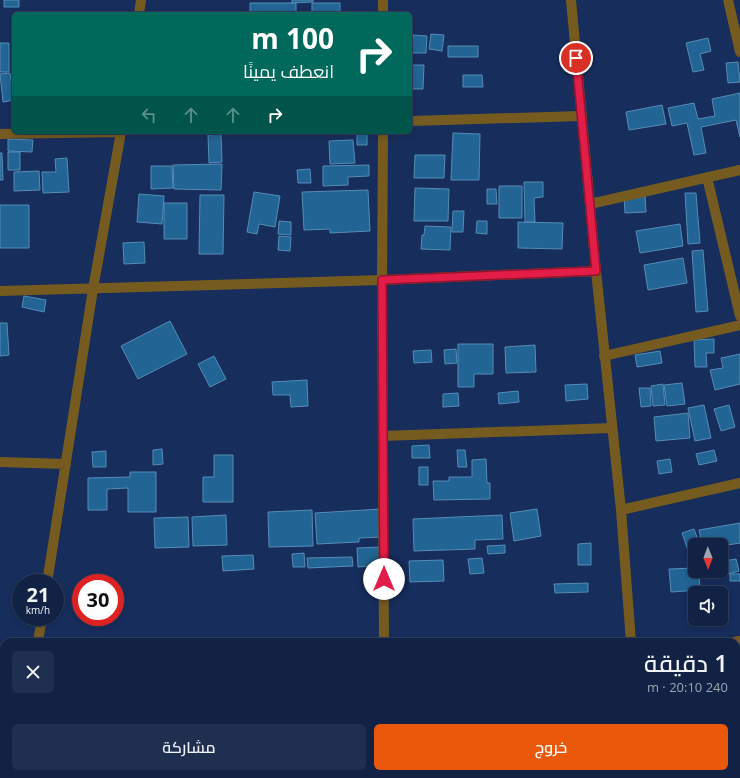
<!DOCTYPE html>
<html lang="ar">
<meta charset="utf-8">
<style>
:root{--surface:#124;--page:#1e2f4f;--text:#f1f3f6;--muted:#9ca4b2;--line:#303f5d;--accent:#ea580c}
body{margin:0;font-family:"Open Sans",Cairo,sans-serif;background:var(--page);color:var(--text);direction:rtl;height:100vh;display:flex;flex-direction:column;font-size:15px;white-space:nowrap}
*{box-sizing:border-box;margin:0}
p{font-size:13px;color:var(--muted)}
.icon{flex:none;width:22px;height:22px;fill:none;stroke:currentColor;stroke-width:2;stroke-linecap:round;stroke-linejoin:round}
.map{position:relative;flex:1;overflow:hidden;direction:ltr}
.drawer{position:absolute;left:0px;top:638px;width:740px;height:140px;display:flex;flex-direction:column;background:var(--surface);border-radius:12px 12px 0 0;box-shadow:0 2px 6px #0003,0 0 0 1px var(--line);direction:rtl}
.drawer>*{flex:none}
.guide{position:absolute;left:12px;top:12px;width:400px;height:122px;border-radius:6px;box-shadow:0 2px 6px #0003,0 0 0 1px var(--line);direction:rtl;background:#00695c;color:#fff;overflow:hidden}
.needle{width:26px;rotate:179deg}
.controls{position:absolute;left:688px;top:538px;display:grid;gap:8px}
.controls a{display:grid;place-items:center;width:40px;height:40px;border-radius:6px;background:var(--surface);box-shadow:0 2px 6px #0003,0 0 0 1px var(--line);font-size:20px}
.speed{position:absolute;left:12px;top:574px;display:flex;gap:8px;font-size:20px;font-weight:700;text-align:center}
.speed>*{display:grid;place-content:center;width:52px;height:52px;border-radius:50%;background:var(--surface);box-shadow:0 2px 6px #0003,0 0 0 1px var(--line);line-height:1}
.speed small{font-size:10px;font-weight:400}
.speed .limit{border:6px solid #d22;background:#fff;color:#111}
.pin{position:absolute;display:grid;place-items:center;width:34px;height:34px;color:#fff;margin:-17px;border:2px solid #fff;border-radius:50%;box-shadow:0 1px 4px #0007}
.me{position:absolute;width:44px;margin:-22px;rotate:0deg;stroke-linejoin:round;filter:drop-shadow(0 0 3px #0008)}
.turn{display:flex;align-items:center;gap:14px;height:84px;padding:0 12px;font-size:18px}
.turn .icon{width:52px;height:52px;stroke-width:2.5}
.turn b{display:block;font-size:28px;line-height:34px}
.lanes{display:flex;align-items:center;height:38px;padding:0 12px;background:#0003;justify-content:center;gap:20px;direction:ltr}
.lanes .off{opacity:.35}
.round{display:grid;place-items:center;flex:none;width:42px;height:42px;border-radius:6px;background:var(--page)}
.head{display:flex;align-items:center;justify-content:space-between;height:68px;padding:0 12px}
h1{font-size:24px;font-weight:600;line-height:30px}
.action{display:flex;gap:8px;margin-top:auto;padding:8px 12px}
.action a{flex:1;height:46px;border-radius:6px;background:var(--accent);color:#fff;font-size:16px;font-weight:600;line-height:46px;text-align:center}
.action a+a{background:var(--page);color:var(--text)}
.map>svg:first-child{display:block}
.building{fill:#226493;stroke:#568cb7}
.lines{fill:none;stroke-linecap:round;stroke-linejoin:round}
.street{stroke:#765b20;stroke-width:10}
.route-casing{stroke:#92132f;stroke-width:10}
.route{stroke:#e11d48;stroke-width:7}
</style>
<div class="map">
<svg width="740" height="778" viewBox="0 0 740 778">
<rect width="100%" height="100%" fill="#172d5b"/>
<path class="building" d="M4 0H19V7H4Z
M292 0H313V2L292 3Z
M250 3H296V14H250Z
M312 3H340V12H360V14H312Z
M431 34 444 35 442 51 429 49Z
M413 35 427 36 426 53H412Z
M708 38 711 51 700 54 704 70 693 72 686 43Z
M0 43H9V72H0Z
M448 46H478V57H448Z
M738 62 740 82 728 83 726 63Z
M411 65H424L423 89H411Z
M10 73 14 100 3 102 0 74Z
M463 75H482L483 87H463Z
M740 93V137L736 120 701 127 706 153 694 155 687 123 672 126 668 108 694 103 698 119 715 116 712 99Z
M662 105 666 124 629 130 626 112Z
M357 132H367V145H357Z
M453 133 480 134 479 180H451Z
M221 134 222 162 209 163 208 135Z
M8 139 33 140 32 152 8 151Z
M353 140 355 163 330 164 329 141Z
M8 152H20V170H8Z
M0 153H2L3 180H0Z
M415 155H445L444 178H414Z
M67 158 69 192 43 193 42 172H56L55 159Z
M222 164 221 190 174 189 173 165Z
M369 165V176L348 177V185L323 186V166Z
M151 166H172L173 188 151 189Z
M310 169 311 183H298L297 170Z
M39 171 40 190 14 191V172Z
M524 182H543V197L534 198 535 222H525Z
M499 186H522V218H499Z
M415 188 449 189 448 221H414Z
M487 189H496L497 204H487Z
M368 190 370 231 330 233V229L304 230 302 192Z
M254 192 280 196 275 227 259 224 257 234 247 232Z
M685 193H696L700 243 688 244Z
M139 194 164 196 162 224 137 222Z
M200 195H224L223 254H199Z
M645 195 646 212 625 213 624 196Z
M164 203H187V239H164Z
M0 205H29V248H0Z
M453 211H464L463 232H452Z
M279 221 291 222V235L278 234Z
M477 221H487V234L476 233Z
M518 222 563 223 562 249 518 248Z
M680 224 683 246 640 253 636 231Z
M425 226 451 227 450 250 421 249 422 235H424Z
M279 236 291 237 290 251 278 250Z
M144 242 145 263 124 264 123 243Z
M703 250 708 311 696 312 692 251Z
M683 258 687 283 648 290 644 265Z
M24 296 46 300 44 312 22 307Z
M170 321 187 354 138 379 121 346Z
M0 323H7L9 355 0 356Z
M714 339V353H706L707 367H695L694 340Z
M458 344H493V374H474V387H458Z
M535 345 536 372 506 373 505 347Z
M456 349 457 363 445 364 444 350Z
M431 350 432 362 414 363 413 351Z
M660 351 662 363 637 367 635 355Z
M740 354V384L715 390 710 370 723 368 721 358Z
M214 356 226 379 210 387 198 364Z
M307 380 308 406 291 407 290 395H273L272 382Z
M682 383 685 404 667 406 664 385Z
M587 384 588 399 566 401 565 385Z
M663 384 665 405 653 406 651 386Z
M639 388H650L651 406 641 407Z
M518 391 519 402 499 404 498 393Z
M458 393 459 406 443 407V394Z
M704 405 711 438 695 441 688 408Z
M729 405 735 427 721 431 714 409Z
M688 413 690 438 656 441 654 417Z
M429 445 430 458H412V446Z
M162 449 163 464 153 465V450Z
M457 450H465L467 467H458Z
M714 450 717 461 699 465 696 454Z
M106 451V467H93L92 452Z
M214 455H233V502H203V477H214Z
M486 459 487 483H490V499L434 500 433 481H449V477H472V460Z
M670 459 672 472 659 474 657 461Z
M419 467H428V485H419Z
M130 472H156V512H128V488L107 489V510H88V478L130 477Z
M381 509 382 537 359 538V542L317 544 315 513Z
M537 509 541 536 514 541 510 513Z
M312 510 313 546 269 547 268 512Z
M226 515 227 545 193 546 192 517Z
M502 515 503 539 475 540V549L414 551 413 519Z
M188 517 189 547 155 548 154 518Z
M740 523V543L721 546V545H702L699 530Z
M694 529 700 545H695V554L690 556 682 533Z
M591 543V565H578V544Z
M505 545V553L488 554 487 546Z
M382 547 383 565 358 567 357 548Z
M304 553 305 567H293L292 554Z
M253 555 254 569 223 571 222 556Z
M352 557 353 566 308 568 307 558Z
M482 558 484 573 470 574 468 559Z
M736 559 739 571 728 574 724 561Z
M443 560 444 581 410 582 409 561Z
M695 568V571H699L700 590 671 592 669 569Z
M730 574H740V581H730Z
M588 583V592L555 593 554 584Z"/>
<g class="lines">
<path class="street" d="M571 0 596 271 621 510 631 642
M728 0 740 52
M139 14 141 0
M383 14V0
M410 121 582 116
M383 132 382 280 384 642
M0 134 119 132
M707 177 740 316
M590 204 740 170
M0 291 382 280 596 271
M604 356 740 325
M383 436 612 428
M0 462 66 464
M621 510 740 483
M47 583 93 289 121 132
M38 642 42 617
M734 642 740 641
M736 732 740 750
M384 774V778
M643 774V778
M17 778V774"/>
</g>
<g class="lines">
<g class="route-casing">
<path id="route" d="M384 579 382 280 596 271 576 58"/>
</g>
<use href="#route" class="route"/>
</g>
</svg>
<div class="controls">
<a><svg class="needle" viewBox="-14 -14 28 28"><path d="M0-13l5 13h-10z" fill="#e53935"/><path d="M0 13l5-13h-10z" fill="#9ca4b2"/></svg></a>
<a><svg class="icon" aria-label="sound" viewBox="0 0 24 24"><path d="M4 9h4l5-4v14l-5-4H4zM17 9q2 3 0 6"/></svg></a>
</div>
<div class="speed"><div>21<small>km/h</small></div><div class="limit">30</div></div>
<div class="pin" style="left:576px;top:58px;background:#d93025"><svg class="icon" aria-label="arrive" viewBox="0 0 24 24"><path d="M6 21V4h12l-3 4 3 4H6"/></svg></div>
<svg class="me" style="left:384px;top:579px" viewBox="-20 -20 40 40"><circle r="19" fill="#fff"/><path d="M0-13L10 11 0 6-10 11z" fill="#e11d48"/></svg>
<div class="guide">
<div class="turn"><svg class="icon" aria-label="right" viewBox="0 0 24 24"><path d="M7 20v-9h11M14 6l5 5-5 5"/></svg><div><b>100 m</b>انعطف يمينًا</div></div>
<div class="lanes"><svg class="icon off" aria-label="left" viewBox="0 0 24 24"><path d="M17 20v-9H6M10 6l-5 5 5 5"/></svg><svg class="icon off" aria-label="ahead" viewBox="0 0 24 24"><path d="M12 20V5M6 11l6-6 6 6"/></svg><svg class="icon off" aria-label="ahead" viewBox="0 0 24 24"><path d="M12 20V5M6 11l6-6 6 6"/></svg><svg class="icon" aria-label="right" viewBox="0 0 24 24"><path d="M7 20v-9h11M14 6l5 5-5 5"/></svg></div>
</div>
<section class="drawer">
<div class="head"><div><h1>1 دقيقة</h1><p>240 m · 20:10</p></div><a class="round"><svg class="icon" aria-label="close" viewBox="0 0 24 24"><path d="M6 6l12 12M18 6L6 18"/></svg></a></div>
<div class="action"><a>خروج</a><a>مشاركة</a></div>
</section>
</div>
